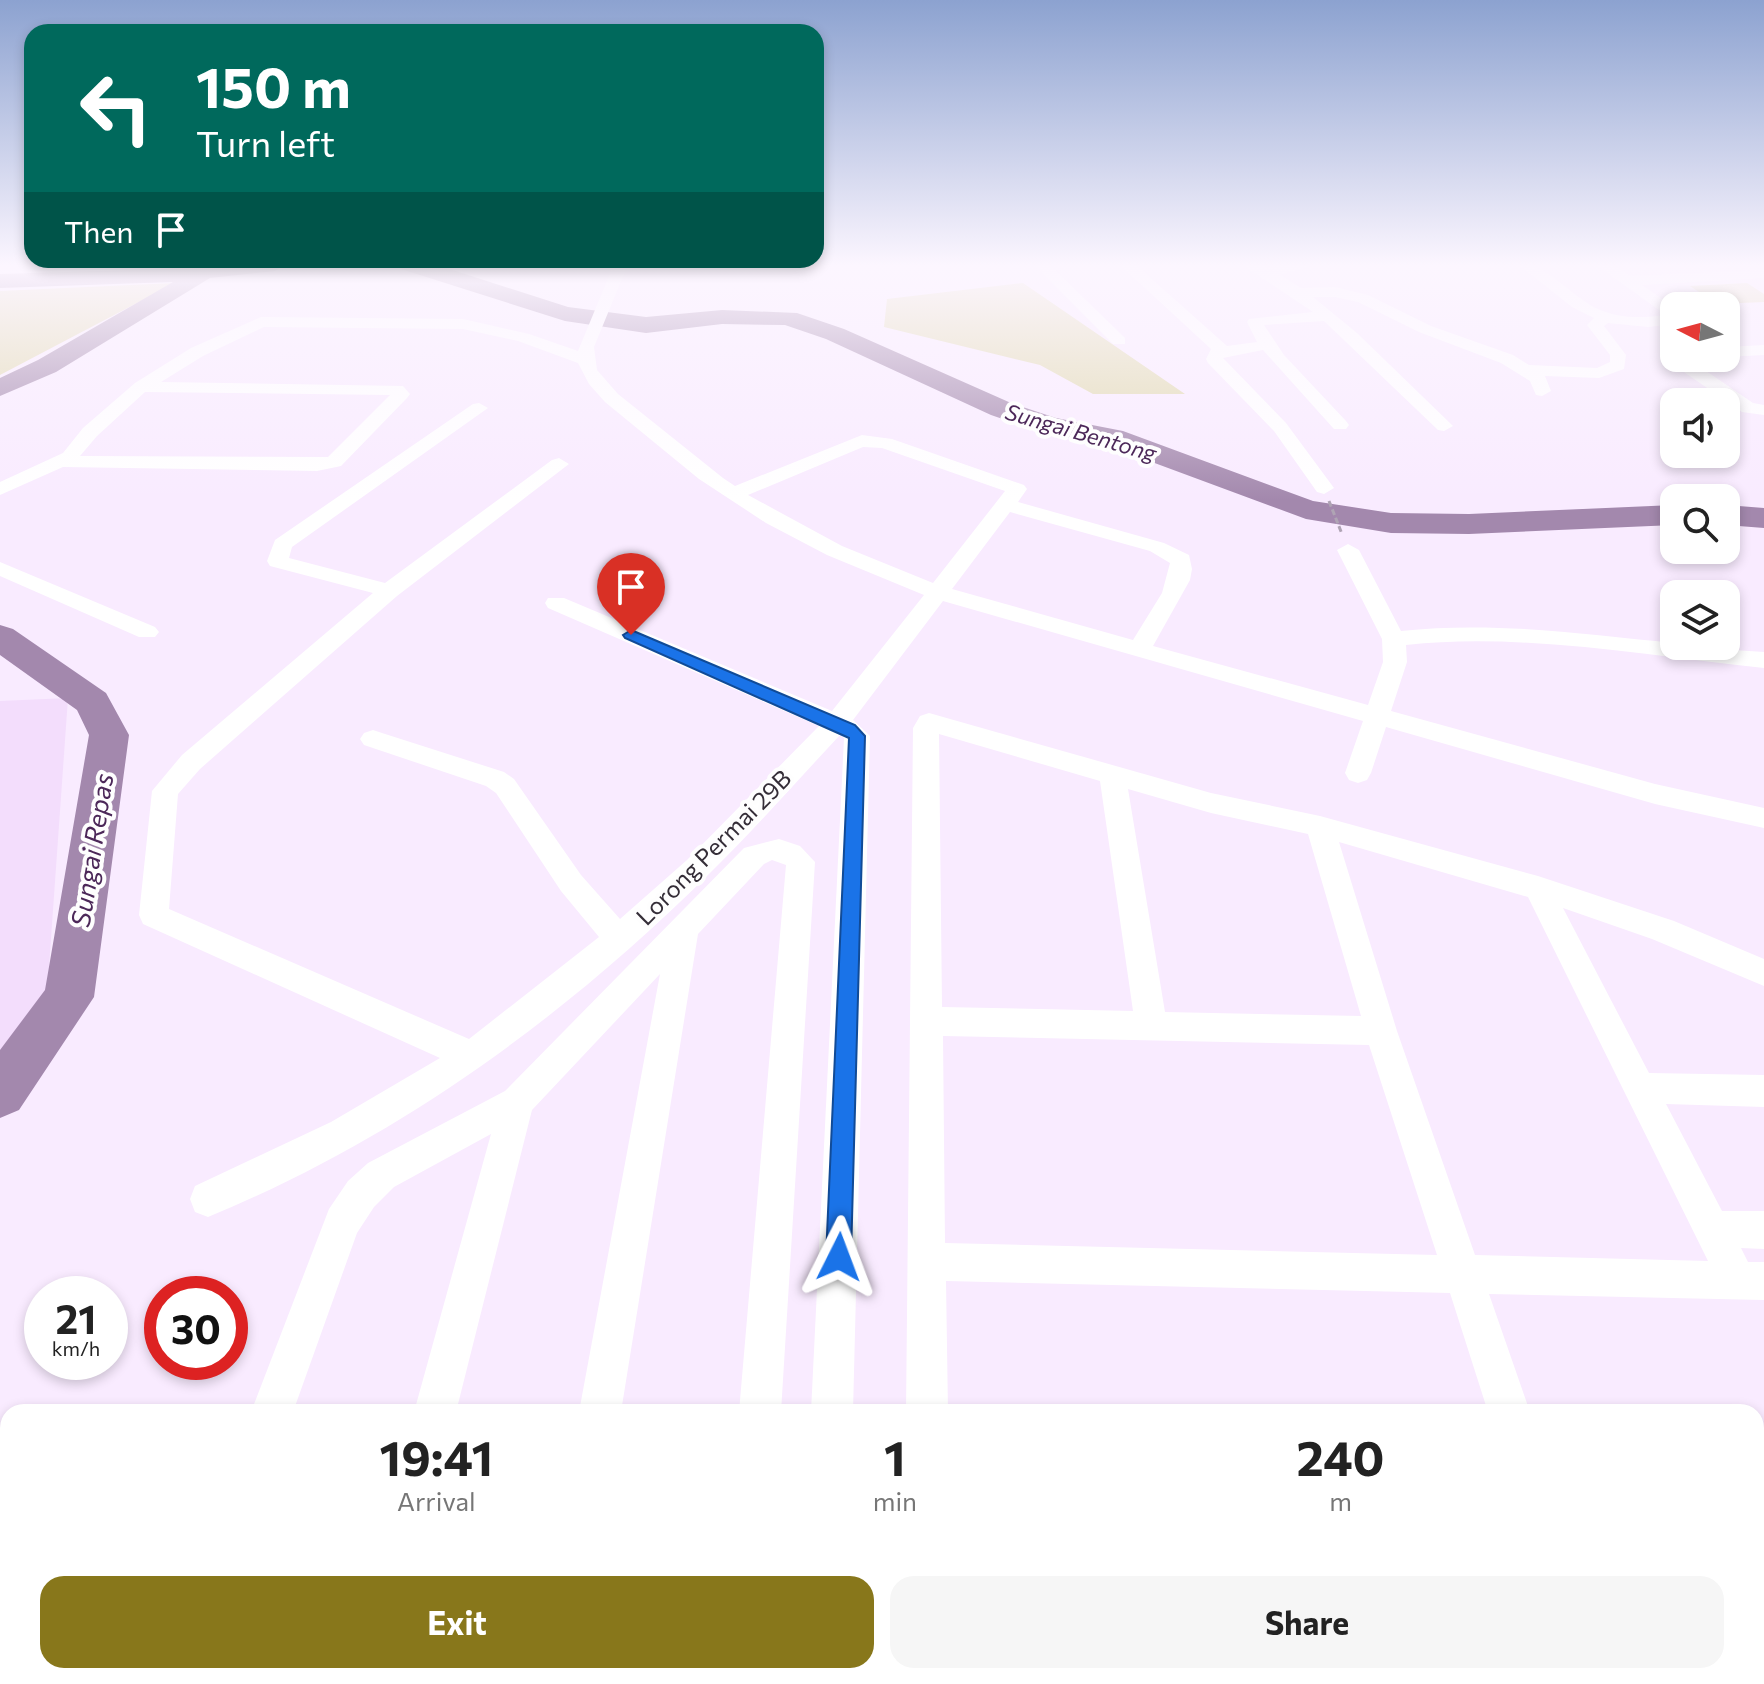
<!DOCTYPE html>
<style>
:root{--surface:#fff;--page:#f6f6f6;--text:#222;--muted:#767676;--accent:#88771b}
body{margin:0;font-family:Commissioner,sans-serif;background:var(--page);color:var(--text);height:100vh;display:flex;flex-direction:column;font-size:30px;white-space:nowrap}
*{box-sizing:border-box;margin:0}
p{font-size:26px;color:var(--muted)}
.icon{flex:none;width:44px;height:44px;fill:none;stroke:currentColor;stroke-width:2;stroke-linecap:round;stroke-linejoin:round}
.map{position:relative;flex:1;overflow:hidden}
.side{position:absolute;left:0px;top:1404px;width:1764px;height:280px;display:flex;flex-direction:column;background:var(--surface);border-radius:24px 24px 0 0;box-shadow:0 4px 12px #0003}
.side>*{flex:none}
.top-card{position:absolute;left:24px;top:24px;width:800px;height:244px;border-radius:24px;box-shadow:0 4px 12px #0003;background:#00695c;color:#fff;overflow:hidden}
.needle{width:52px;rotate:276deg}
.fabs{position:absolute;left:1660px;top:292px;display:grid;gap:16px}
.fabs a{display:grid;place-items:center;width:80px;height:80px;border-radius:16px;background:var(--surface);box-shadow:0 4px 12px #0003;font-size:40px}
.speed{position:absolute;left:24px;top:1276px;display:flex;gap:16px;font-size:40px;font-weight:700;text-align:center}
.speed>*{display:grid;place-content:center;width:104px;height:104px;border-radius:50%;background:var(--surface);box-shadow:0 4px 12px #0003;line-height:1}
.speed small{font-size:20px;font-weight:400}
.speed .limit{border:12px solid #d22;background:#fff;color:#111}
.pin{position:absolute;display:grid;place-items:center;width:68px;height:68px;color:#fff;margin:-82px -34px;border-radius:50% 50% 50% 0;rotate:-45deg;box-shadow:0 0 8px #0007}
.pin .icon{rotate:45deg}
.me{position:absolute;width:88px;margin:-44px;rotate:3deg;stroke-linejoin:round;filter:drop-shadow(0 0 6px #0008)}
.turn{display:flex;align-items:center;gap:28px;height:168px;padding:0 40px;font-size:36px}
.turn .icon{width:104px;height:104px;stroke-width:2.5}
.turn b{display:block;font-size:56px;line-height:68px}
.then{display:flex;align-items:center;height:76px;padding:0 40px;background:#0003;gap:16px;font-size:30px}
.eta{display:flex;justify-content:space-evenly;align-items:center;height:136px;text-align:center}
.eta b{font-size:48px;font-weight:700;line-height:56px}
.cta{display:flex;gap:16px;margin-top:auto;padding:16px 40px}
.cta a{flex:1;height:92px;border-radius:24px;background:var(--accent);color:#fff;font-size:32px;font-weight:700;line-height:92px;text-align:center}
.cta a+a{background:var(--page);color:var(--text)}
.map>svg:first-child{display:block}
.built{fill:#f3ddfc}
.green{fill:#e0d8ae}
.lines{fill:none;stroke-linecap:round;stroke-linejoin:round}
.river{fill:#a388ad;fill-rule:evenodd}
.path{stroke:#afa4b4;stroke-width:3;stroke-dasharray:6 3;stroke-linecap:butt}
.minor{fill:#fff;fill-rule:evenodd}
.route{fill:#1a73e8;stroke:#114b97;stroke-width:2}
.labels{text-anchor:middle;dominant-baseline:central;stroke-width:8;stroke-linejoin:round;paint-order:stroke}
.far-water-label{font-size:22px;font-style:italic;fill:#4c2859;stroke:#fefefe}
.street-label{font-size:24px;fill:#352e38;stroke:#fefefe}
.water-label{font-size:26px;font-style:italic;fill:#4c2859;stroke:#fefefe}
</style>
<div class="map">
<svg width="1764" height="1684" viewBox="0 0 1764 1684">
<rect width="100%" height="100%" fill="#f9ebff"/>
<path class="built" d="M68 698 46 1009 0 1064V701Z"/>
<path class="green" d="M175 283 0 375V291Z
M1023 283 1185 394H1093L1040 365 884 327 887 299Z
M1747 283 1764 294V302L1717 304 1690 286Z"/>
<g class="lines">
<path class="river" d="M208 264H286L275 271 210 278 56 372 0 396V378L38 360 173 282 0 288V274L164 269Z
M398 264H434L568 307 646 317 722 310 797 313 844 329 1011 403 1056 418 1123 431 1313 501 1391 513 1469 514 1674 505V525L1469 534 1391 533 1306 519 1106 445 1040 432 991 415 826 339 785 325 722 324 646 333 565 321 401 269Z
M1726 505 1764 508V528L1726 525Z
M0 625 13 629 106 693 129 735 94 997 19 1110 0 1118V1050L45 990 89 735 77 710 0 655Z"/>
<path class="path" d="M1329 501 1342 534"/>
<path class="minor" d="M614 264H628L594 347 597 370 618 394 723 478 735 486 862 435 892 439 1024 485 1027 489 1018 502 1164 543 1189 555 1192 569 1190 580 1153 646 1368 705 1383 662 1382 639 1337 550 1348 544 1359 550 1401 631C1493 621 1583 634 1674 643V646L1764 652V668C1649 656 1520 632 1406 645L1407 662 1391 711 1655 784 1764 808V828L1655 804 1386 727 1371 773 1367 780 1358 783 1349 780 1345 773 1363 721 943 601 853 720 870 736 853 1412H811L844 738 840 735C796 782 753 831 707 876 562 1019 397 1139 208 1217L195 1212 190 1199 195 1186 331 1122 440 1058 143 924 139 915 152 791 182 755 373 593 270 566 267 561 275 540 473 404 479 403 488 408 292 547 289 558 385 583 552 460 559 458 569 464 397 596 200 769 178 794 169 909 469 1039 599 937 561 891 496 793 486 786 364 745 360 739 364 733 373 730 382 733 504 772 514 779 581 875 620 919 687 860 819 726 548 608 545 603 548 598H564L832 711 924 595 827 555 766 523 699 479 605 402 589 384 578 363 518 341 463 329 264 327 203 356 161 382 403 386 410 394 407 398 341 466 317 471 63 467 0 495V482L63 453 83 428 135 383 191 348 261 317 463 319 529 334 578 351ZM145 392 390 395 328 457 80 456 97 436ZM863 447 882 448 1005 491 933 583 842 546 748 495ZM1010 512 1150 551 1170 563 1162 593 1133 640 952 589Z
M1033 264H1049L1125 338V344H1113Z
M1119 264H1135L1227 346 1257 342 1247 322 1249 319 1313 312 1241 264H1260L1268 268 1287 264H1316L1280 275 1301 288 1335 287 1368 295 1431 326 1513 355 1529 365 1597 368 1610 362V355L1587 325 1594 318 1572 307 1518 264C1549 264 1570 296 1598 309 1620 319 1643 318 1666 315L1595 264H1612L1630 276 1764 270V278L1642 285 1674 307V324L1648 327 1608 323 1604 326 1626 355 1624 369 1599 378 1545 376 1551 391 1542 396 1536 395 1530 381 1501 363 1419 332 1358 302 1335 297H1313L1357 333 1453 426 1444 431 1438 430 1324 321 1264 325 1284 355 1346 421 1349 425 1346 429H1334L1263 350 1223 358 1286 423 1334 488 1324 494 1317 492 1274 431 1208 363 1206 359 1211 349Z
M1764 345V355L1726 357V347Z
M1674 352V358H1687L1753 403 1764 405V415L1742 412 1668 361 1666 357Z
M0 562 155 627 159 632 155 637H139L0 576Z
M929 713 1211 793 1320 816 1538 876 1674 921 1764 959V986L1652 939 1563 908 1649 1073 1764 1075V1107L1666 1104 1722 1211H1764V1249L1741 1248 1748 1262H1764V1300L1489 1294 1530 1412H1488L1450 1293 946 1281 948 1412H906L913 728 920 716ZM939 734 1100 781 1133 1011 942 1007ZM1128 789 1211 813 1308 834 1361 1016 1165 1012ZM1339 842 1528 897 1708 1261 1475 1255 1397 1031ZM943 1036 1369 1045 1437 1255 945 1243Z
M779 839 800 846 815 862 781 1412H739L786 865 772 860 764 864 698 934 621 1412H579L660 974 532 1110 456 1412H414L491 1134 394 1187 374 1207 357 1233 293 1412H251L329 1209 348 1181 368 1163 505 1091 744 848Z
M0 1607H8V1653H0Z
M1756 1648H1764V1684H1737L1734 1676H1756Z"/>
</g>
<linearGradient id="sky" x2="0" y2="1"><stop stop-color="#8ca2d0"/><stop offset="0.53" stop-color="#fcf6ff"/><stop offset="1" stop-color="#fcf6ff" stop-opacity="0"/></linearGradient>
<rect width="1764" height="500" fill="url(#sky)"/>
<path class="route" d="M631 630 855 725 865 736 851 1257 847 1266 839 1269 830 1266 826 1257 849 738 625 638 623 635Z"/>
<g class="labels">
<g class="far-water-label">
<text transform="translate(1081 432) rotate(16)">Sungai Bentong</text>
</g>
<g class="street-label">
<text transform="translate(713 847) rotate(-45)">Lorong Permai 29B</text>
</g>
<g class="water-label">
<text transform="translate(91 850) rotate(-81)">Sungai Repas</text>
</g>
</g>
</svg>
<div class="fabs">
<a><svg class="needle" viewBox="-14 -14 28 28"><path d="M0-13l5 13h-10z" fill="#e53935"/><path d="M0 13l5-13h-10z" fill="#767676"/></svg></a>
<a><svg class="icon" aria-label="sound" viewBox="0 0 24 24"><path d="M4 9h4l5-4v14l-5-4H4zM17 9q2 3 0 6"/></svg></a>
<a><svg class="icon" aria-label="search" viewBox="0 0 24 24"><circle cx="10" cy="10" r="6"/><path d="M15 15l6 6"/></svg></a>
<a><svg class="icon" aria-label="layers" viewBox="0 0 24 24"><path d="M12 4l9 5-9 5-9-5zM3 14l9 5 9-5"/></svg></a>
</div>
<div class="speed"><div>21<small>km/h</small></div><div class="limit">30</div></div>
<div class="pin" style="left:631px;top:635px;background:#d93025"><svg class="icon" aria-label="arrive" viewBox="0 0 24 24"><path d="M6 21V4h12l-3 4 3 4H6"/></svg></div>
<svg class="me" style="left:839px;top:1257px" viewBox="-20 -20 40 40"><path d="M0-17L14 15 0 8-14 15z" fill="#1a73e8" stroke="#fff" stroke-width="4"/></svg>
<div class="top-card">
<div class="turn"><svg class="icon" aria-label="left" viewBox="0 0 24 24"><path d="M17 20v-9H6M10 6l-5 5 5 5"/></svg><div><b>150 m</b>Turn left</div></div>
<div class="then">Then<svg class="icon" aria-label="arrive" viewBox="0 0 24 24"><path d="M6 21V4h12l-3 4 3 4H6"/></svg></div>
</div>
<section class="side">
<div class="eta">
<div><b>19:41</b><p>Arrival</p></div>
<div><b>1</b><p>min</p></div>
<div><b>240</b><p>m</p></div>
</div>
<div class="cta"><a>Exit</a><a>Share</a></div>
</section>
</div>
